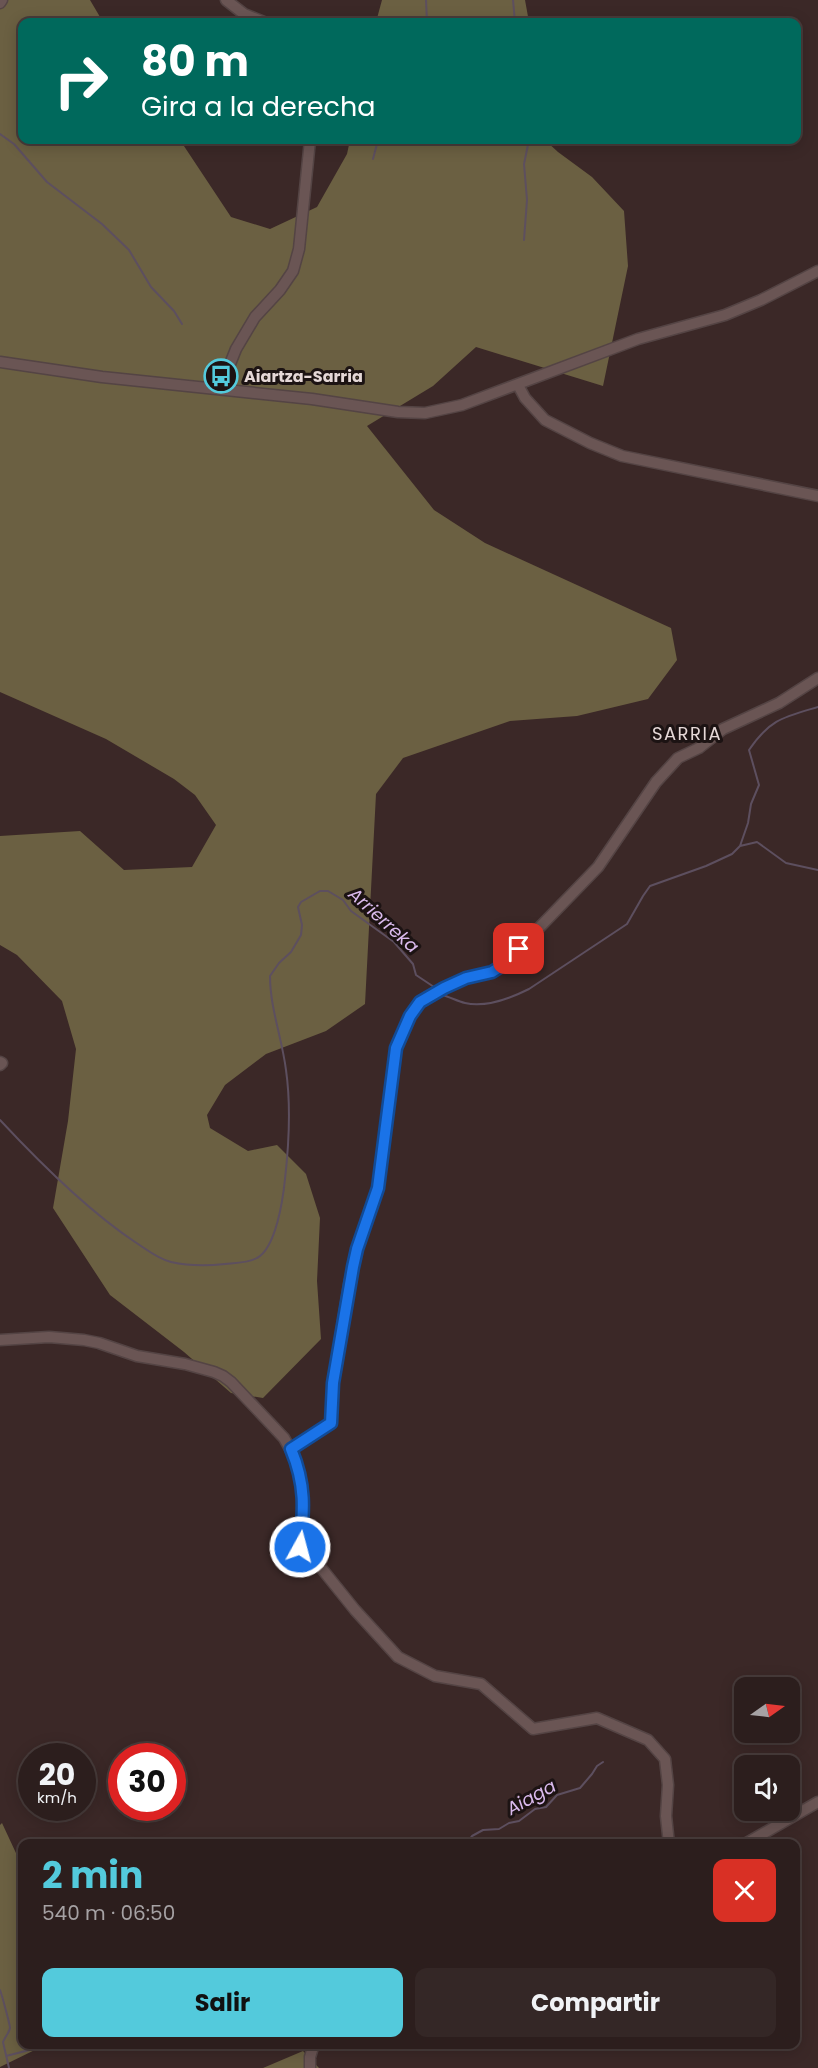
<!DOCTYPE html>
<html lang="es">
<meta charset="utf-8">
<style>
:root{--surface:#2c1e1d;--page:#342726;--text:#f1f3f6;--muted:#a6a2a4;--line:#483c3b;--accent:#53cadc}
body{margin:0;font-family:Poppins,sans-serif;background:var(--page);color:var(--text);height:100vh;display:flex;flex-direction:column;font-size:22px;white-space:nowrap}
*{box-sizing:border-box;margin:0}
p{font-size:20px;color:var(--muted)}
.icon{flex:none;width:33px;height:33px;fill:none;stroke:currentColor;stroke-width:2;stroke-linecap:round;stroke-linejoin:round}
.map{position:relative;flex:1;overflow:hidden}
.panel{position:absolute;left:18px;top:1839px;width:782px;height:210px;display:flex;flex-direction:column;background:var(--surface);border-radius:12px;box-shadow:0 3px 15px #0003,0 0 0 2px var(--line)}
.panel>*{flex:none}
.banner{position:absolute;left:18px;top:18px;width:783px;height:126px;border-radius:12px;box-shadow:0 3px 15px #0003,0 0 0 2px var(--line);background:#00695c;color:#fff;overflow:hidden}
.needle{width:39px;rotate:76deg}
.controls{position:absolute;left:734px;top:1677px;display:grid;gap:12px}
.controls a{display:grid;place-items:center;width:66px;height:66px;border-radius:12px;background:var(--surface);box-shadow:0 3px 15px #0003,0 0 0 2px var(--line);font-size:30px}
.speed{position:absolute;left:18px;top:1743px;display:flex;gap:12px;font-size:30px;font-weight:700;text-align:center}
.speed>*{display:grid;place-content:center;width:78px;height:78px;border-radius:50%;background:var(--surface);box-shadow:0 3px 15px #0003,0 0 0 2px var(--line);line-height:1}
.speed small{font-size:15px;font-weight:400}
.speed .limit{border:9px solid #d22;background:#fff;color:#111}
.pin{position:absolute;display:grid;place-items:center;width:51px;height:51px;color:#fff;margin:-26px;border-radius:12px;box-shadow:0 3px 9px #0006}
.me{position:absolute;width:66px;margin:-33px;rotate:7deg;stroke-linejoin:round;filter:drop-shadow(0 0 4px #0008)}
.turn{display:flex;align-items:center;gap:21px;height:126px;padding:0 24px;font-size:27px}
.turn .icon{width:78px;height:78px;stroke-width:2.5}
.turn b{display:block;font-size:42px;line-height:51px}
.round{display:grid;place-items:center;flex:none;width:63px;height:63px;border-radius:12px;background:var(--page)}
.summary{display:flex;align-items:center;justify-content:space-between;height:102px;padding:0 24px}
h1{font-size:36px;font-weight:700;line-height:45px;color:var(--accent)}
.primary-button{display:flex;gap:12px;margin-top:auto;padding:12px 24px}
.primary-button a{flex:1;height:69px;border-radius:12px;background:var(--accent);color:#111;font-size:24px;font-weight:700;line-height:69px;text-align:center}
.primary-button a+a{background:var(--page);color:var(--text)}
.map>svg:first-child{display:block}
.forest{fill:#6b6042}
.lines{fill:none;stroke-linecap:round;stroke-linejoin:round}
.stream{stroke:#5d4f5f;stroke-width:2}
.minor-casing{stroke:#544444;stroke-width:13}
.minor{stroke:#6a5554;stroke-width:10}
.route-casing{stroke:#114b97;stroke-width:15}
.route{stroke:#1a73e8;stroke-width:10}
.labels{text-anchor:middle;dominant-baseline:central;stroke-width:6;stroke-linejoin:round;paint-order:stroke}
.poi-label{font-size:16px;font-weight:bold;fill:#e5d8d7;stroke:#1c1313;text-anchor:start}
.neighbourhood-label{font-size:18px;letter-spacing:1.5px;fill:#e5d8d7;stroke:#1c1313}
.water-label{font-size:18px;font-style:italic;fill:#dabaed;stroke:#1c1313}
</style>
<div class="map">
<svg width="818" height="2068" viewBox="0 0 818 2068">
<rect width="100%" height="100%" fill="#3b2827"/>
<path class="forest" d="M0 0H90L103 22H22V140H180L231 217 270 229 317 207 347 154 350 140H545L558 152 592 177 624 211 628 266 603 386 476 347 433 386 367 426 434 510 485 543 671 628 677 660 648 699 577 716 510 721 403 758 376 794 365 1004 326 1031 266 1054 225 1085 207 1115 210 1128 248 1151 277 1145 306 1174 320 1218 317 1281 321 1339 263 1398 231 1393 184 1352 110 1295 53 1208 68 1121 76 1049 62 1001 17 955 0 945V836L80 831 124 870 192 867 216 825 195 795 174 779 106 739 0 692Z
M382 0H525L529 22H376Z
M2 1823 22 1866V2044L45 2045 0 2067V1825Z
M303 2051 319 2068H263Z"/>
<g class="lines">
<path class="stream" d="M426 0 427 22
M513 0 515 22
M0 134 14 144 47 182 102 224 129 250 151 287 174 311 182 324
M373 159 378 140
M524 240 527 200 524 164 529 140
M740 846 757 842 786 863 818 870
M442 995C450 997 457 1001 465 1003 486 1008 511 998 529 989L627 924 643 896 650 886 706 866 732 854 740 846 748 823 751 804 759 785 749 750C770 719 784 717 818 707
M0 1120C40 1163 87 1210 135 1242 146 1249 158 1259 171 1262 189 1266 207 1266 225 1264 235 1263 248 1263 257 1258 276 1248 283 1199 285 1179 289 1144 291 1105 286 1070 282 1038 270 1008 270 976L279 963 291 952 301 935 302 925 298 907 301 902 320 891H328L343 900 351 911 394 942 413 964 416 975 437 989
M466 1844 472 1836 483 1830 499 1829 509 1823 519 1821 535 1809 546 1807 557 1795 580 1788 592 1774 597 1766 603 1762
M0 1990C2 1995 10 2025 10 2028 9 2033 5 2037 3 2042L9 2068
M6 2056 53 2044"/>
<g class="minor-casing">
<path id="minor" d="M226 0 244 14 264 22
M0 3 2 0
M0 362 102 377 312 399 398 412 425 413 462 405 638 339 725 315 761 300 818 271
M518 385 525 398 545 420 590 443 622 456 818 496
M220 389 236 349 255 317 280 290 293 271 299 249 310 140
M0 1062 2 1063 0 1065
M0 1340 49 1337 84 1340 99 1343 137 1356 185 1364 214 1372 223 1376 231 1382 284 1438C307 1475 305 1506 300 1547L301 1554 322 1569 355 1610 398 1657 435 1676 481 1684 533 1729 597 1718 648 1740 665 1759 668 1785 666 1816 669 1844
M291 1449 331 1423 333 1383 349 1285 357 1249 378 1188 396 1048 410 1016 420 1002 444 988 466 978 492 972 503 965 598 867 656 782 678 758 699 748 723 729 779 703 818 678
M745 1844 818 1802
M310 2068V2057L314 2044"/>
</g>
<use href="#minor" class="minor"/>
</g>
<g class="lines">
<g class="route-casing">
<path id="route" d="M300 1547C304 1510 306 1485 291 1449L331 1423 333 1383 353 1267 357 1249 378 1188 396 1048 410 1016 420 1002 444 988 466 978 492 972 503 965 519 949"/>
</g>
<use href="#route" class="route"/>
</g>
<defs>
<g id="bus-ring" transform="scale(1.725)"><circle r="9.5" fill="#1c1313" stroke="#53cadc" stroke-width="1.5"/><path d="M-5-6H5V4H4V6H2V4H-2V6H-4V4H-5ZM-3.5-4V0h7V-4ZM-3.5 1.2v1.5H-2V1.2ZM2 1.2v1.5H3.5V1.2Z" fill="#53cadc"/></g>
</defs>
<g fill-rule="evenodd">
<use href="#bus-ring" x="221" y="376"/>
</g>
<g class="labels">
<g class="poi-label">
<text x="244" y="376">Aiartza-Sarria</text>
</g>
<g class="neighbourhood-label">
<text x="687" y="733">SARRIA</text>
</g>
<g class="water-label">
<text transform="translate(384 920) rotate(42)">Arrierreka</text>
<text transform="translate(531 1797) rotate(-29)">Aiaga</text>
</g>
</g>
</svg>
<div class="controls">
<a><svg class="needle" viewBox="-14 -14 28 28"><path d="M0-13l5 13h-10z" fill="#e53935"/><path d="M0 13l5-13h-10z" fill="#a6a2a4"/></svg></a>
<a><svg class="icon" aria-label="sound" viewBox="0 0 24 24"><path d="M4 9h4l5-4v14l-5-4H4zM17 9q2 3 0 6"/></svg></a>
</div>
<div class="speed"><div>20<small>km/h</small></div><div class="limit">30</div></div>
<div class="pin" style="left:519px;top:949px;background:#d93025"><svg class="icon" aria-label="arrive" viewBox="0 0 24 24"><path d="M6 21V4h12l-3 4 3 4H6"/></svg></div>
<svg class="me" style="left:300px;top:1547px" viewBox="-20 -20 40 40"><circle r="17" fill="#1a73e8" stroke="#fff" stroke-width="3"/><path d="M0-11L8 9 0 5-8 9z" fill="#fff"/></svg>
<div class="banner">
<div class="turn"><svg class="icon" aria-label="right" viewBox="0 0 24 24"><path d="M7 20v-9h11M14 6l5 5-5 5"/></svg><div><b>80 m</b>Gira a la derecha</div></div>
</div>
<section class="panel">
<div class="summary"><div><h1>2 min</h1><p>540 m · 06:50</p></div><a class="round" style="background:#d93025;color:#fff"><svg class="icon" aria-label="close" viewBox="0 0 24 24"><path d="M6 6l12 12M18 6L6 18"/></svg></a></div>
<div class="primary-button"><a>Salir</a><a>Compartir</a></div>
</section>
</div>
